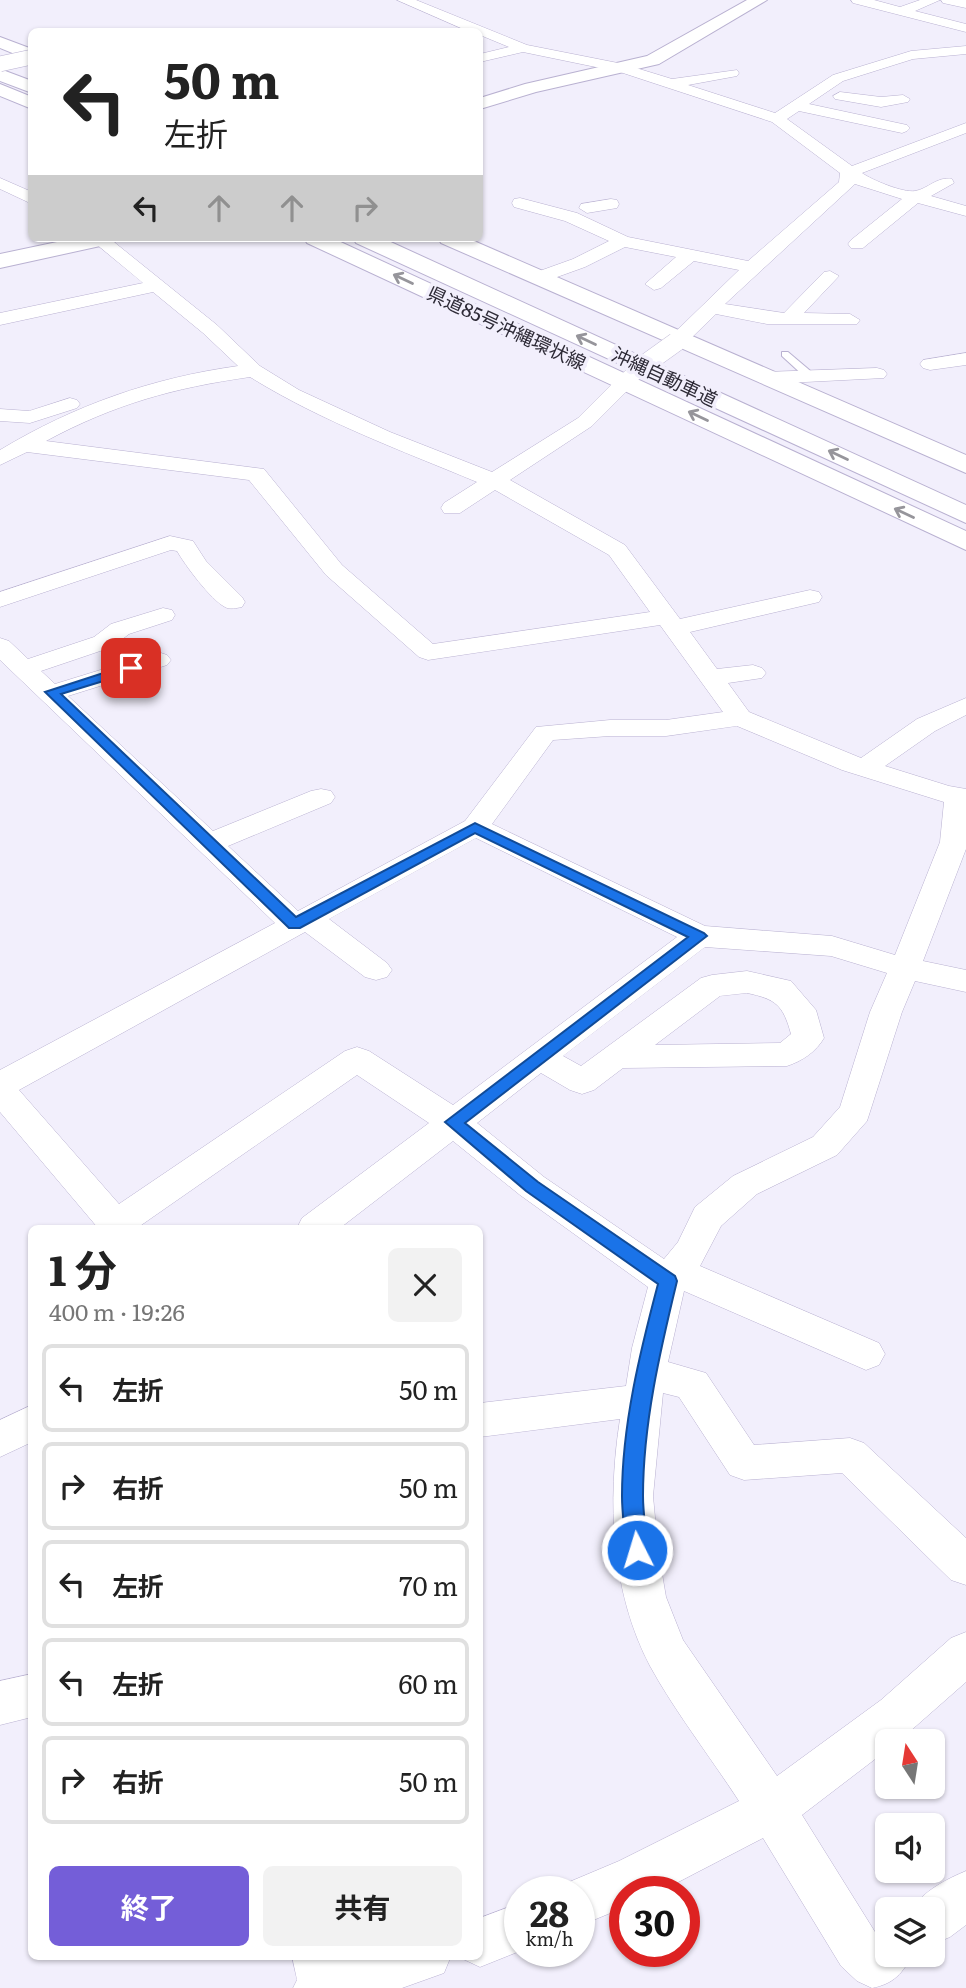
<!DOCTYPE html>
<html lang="ja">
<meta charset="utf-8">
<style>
:root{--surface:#fff;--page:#f2f2f2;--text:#222;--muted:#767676;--line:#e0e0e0;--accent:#745ed8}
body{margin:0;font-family:Literata,"Noto Sans JP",serif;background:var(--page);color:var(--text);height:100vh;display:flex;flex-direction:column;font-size:26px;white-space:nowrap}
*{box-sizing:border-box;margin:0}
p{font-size:23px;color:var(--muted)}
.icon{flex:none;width:38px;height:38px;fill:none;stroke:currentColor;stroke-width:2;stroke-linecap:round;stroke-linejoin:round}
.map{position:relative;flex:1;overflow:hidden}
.details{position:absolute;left:28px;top:1225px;width:455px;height:735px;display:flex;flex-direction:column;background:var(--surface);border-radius:10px;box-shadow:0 2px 5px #0004}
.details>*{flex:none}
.banner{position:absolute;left:28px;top:28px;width:455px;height:214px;border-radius:10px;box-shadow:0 2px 5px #0004;background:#fff;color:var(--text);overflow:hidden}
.needle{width:46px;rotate:348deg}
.buttons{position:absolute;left:875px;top:1729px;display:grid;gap:14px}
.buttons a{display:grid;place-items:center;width:70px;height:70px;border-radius:10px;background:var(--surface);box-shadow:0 2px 5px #0004;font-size:35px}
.speed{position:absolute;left:504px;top:1876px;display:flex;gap:14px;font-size:35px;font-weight:700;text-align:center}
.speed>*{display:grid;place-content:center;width:91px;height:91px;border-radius:50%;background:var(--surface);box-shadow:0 2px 5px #0004;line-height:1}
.speed small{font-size:18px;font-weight:400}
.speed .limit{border:10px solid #d22;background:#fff;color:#111}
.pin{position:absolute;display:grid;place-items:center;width:60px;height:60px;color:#fff;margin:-30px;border-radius:14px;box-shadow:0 4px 10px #0006}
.me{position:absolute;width:77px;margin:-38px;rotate:355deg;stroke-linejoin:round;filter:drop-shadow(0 0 5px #0008)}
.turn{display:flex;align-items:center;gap:24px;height:147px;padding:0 21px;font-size:32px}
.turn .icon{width:91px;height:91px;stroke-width:2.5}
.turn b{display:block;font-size:49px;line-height:60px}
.lanes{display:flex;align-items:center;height:66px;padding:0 21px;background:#0003;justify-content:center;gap:35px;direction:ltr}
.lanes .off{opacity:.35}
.round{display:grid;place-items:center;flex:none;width:74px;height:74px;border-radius:10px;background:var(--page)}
.headline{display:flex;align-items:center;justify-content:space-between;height:119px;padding:0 21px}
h1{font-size:42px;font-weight:700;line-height:52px}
.action{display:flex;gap:14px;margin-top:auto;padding:14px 21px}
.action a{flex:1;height:80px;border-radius:10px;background:var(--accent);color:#fff;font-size:28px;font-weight:700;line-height:80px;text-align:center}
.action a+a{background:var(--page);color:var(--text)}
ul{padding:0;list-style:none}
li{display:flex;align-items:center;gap:21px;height:88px;margin:0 14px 10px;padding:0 7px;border:4px solid var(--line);border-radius:10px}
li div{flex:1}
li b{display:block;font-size:26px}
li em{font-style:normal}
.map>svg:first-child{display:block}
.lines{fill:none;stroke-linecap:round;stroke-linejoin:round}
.lane-casing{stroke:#b9b1d1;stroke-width:2}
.street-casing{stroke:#b9b1d1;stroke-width:1}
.secondary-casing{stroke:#b9b1d1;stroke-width:2}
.primary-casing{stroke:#b9b1d1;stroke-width:2}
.highway-casing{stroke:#b9b1d1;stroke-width:2}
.lane{fill:#fff;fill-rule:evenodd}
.street{fill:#fff;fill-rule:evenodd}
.secondary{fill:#fff;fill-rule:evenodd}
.primary{fill:#fff;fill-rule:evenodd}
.highway{fill:#fff;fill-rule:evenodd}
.street-bridge-far1-casing{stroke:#b9b1d1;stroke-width:16;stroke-linecap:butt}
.street-bridge-casing{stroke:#b9b1d1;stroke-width:20;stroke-linecap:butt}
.street-bridge-far1{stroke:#fff;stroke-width:15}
.street-bridge{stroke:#fff;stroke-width:19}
.oneway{stroke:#96959b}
.route{fill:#1a73e8;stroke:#114b97;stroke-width:2}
.labels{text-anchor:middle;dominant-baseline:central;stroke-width:7;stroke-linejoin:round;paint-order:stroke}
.far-street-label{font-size:19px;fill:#2e2b37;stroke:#f2effc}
</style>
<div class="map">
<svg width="966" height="1988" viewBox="0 0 966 1988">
<rect width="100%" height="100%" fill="#f2effc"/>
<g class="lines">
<g class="lane-casing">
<path id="lane" d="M782 352H788L814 374V378H806L782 356Z"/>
</g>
<g class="street-casing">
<path id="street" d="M397 0H416L527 45 623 64 672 79 737 70 739 73 737 76 688 85 775 113 833 75 911 51 966 46V54L913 59 843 81 809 104 907 125 910 128 907 131 902 133 799 111 787 119 852 166 966 123V133L862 173C872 180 903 193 915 191 928 189 937 176 952 179L954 183 931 196 966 206V216L918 203 863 248H851L848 244 851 240 902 199 855 184 725 304 784 313 824 272 830 271 839 276 804 313 850 314 860 320 857 324H767L716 314 683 346H669L666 342 669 338 739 270 694 261 661 288 654 290 645 284 676 257 625 247 585 267 546 281H534L531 277 534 273 573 259 609 241 565 221 514 207 512 203 514 199 520 198 577 213 628 237 748 261 839 182 840 173 772 122 620 72 523 52 480 62V54L509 47 480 35V32H470Z
M851 0H874L900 7 920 0H940L915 11 966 24V32L853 3Z
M941 0H966V8L943 3Z
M840 92 881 97 903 95 910 99 908 102 881 107 835 99 833 96Z
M0 178 32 192V204L0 189Z
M611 199 617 200 619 204 617 208 587 213 579 208 581 204Z
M89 238H109L217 325 260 366 299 390 390 432 492 472 578 418 630 366H644L647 370 644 374 592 426 510 480 625 545 680 619 810 590 819 592 822 597 819 602 690 632 717 669 753 665 762 668 766 673 762 678 728 683 749 712 861 758 917 719 966 698V715L935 731 885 766 949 786 966 789V849L923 961 966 970V992L915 981 902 1012 867 1121 837 1155 757 1194 721 1226 700 1266 879 1343 885 1354 879 1365 866 1370 684 1291 668 1362 706 1373 754 1445 850 1438 864 1443 966 1538V1585L951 1580 842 1473 744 1480 730 1475 679 1397 663 1393 653 1496 658 1550 666 1597 683 1640 777 1776 881 1700 951 1638 966 1632V1682L899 1741H887V1750L802 1815 875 1932 887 1929V1955H911C904 1973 893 1984 872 1988L857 1981 841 1966 763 1838 659 1892H625V1907L579 1926V1892H559L562 1885 619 1861 739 1801C711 1758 674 1710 650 1666 611 1592 607 1501 620 1419L480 1437V1403L626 1386 632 1348 648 1287 520 1195 453 1141 340 1228H297L302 1218 429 1123 357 1075 137 1228H98L0 1112V1070L275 923 0 660V638L9 641 28 659 94 637 111 624 163 608 172 610 175 615 172 620 129 634 112 647 41 671 55 684 149 655 158 652 167 655 171 660 167 665 68 696 213 831 311 791 321 789 331 791 335 797 331 803 228 846 298 911 465 821 536 727 610 720H666L723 712 660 625 428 660 419 657 326 575 249 480 27 452 0 465V450C75 405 152 378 238 366L203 333 153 292 0 325V313L143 283ZM250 377C321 421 400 450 477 482L444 503 441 508 444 513H460L495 490 609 555 650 612 433 644 342 565 264 469 46 441C115 404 173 388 250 377ZM737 726 842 770 944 802 940 842 895 955 832 936 705 926 492 824 553 740 610 736H666ZM476 838 677 937 453 1105 369 1051 357 1047 345 1051 119 1204 19 1090 305 932 365 977 376 980 387 977 392 970 387 963 329 919ZM705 947 831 956 887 973 870 1012 840 1107 813 1137 733 1176 695 1207 678 1242 664 1259 544 1177 477 1123 541 1073 570 1090 582 1094 594 1090 623 1068 787 1066C802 1061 816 1052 824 1038L816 1010 791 981 747 971 712 975 701 978 581 1066 563 1056ZM747 993C776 999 783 1005 791 1034L780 1043 655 1045 720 996Z
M966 353V365L930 370 923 368 920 364 923 360Z
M877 368 884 370 887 374 884 378 766 384 759 382 756 378 759 374 766 372Z
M70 398 77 400 80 404 77 408 30 423 0 421V409L29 411Z
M170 536 193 541 206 561 242 597 245 602 242 607C236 608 230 610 225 607 211 600 185 565 177 551L171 550 0 607V592Z
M32 1405V1442L0 1457V1420Z
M32 1674V1717L0 1725V1681Z
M966 1871V1925L950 1937 933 1944V1909H913C921 1892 949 1878 966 1871Z
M520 1903V1951L480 1967 463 1959 462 1956H480V1918Z
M292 1956H451L444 1973 402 1988H293L297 1980Z"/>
</g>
<g class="secondary-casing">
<path id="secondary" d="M747 0H767L659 64 536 92 480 109V98L525 84 647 56Z
M76 238H117L114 243 0 268V254Z"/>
</g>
<g class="primary-casing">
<path id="primary" d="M0 37 32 49V61L0 48Z
M0 84 32 97V109L0 96Z
M304 238H332L966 531V550L307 243Z
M438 238H467L966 455V473L441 243Z"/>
</g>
<g class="highway-casing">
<path id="highway" d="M0 69 32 81V93L0 81Z
M353 238H382L966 505V523L356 243Z"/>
</g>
<use href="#lane" class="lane"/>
<use href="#street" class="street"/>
<use href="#secondary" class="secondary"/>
<use href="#primary" class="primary"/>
<use href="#highway" class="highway"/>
<g class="street-bridge-far1-casing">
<path id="street-bridge-far1" d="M0 64 32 57"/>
</g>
<g class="street-bridge-casing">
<path id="street-bridge" d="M637 370 676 342"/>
</g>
<use href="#street-bridge-far1" class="street-bridge-far1"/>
<use href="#street-bridge" class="street-bridge"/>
</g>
<defs><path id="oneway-shaft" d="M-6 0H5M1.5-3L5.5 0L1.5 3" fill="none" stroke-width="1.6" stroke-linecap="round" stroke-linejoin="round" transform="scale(1.75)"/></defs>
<g class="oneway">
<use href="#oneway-shaft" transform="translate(403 279) rotate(-155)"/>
<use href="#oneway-shaft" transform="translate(586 340) rotate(-155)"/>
<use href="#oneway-shaft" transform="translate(698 416) rotate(-155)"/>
<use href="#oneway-shaft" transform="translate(838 455) rotate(-155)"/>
<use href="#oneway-shaft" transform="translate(904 513) rotate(-155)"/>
</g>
<path class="route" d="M131 664 136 665V671L61 694 296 917 475 823 704 933 707 936 465 1123 538 1182 675 1276 677 1281C660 1351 643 1424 643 1496 643 1514 646 1532 648 1550L644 1557 637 1560 630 1557 626 1550C625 1533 622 1514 622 1496 622 1425 640 1352 658 1284L526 1191 445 1122 688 937 475 833 300 928H289L45 692Z"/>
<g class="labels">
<g class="far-street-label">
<text transform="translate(507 327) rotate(25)">県道85号沖縄環状線</text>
<text transform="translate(665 376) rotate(25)">沖縄自動車道</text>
</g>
</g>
</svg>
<div class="buttons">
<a><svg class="needle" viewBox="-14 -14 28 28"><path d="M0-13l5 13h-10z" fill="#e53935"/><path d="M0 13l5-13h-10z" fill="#767676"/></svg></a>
<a><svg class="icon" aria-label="sound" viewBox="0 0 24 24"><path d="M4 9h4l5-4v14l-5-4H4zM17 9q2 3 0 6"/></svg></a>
<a><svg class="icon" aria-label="layers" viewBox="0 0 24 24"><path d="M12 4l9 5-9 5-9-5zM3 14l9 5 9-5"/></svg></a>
</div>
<div class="speed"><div>28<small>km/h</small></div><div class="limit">30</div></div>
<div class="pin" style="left:131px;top:668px;background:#d93025"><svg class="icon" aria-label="arrive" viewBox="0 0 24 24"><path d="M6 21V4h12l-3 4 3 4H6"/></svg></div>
<svg class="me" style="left:637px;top:1550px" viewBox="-20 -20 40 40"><circle r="17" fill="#1a73e8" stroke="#fff" stroke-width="3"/><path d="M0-11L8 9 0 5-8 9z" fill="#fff"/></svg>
<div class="banner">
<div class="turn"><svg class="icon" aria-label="left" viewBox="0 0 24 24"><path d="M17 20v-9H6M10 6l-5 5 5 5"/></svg><div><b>50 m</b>左折</div></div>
<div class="lanes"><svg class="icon" aria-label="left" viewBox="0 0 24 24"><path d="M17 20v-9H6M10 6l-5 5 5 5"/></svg><svg class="icon off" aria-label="ahead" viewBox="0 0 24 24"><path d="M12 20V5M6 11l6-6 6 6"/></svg><svg class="icon off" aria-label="ahead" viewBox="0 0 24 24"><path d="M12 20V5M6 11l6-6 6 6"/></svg><svg class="icon off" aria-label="right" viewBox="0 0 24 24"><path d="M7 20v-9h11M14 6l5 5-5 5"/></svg></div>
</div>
<section class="details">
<div class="headline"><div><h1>1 分</h1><p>400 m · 19:26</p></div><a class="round"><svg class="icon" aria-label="close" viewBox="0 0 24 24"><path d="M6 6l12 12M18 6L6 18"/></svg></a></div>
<ul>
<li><svg class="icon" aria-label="left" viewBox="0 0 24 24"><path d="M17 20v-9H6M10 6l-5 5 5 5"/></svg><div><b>左折</b></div><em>50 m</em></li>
<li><svg class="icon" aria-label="right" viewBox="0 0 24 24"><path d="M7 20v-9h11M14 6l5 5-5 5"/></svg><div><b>右折</b></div><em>50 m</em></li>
<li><svg class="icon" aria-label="left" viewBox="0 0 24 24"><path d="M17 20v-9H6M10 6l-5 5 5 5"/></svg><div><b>左折</b></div><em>70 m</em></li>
<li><svg class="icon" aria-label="left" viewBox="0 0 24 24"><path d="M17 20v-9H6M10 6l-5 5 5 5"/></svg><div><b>左折</b></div><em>60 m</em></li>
<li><svg class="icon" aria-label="right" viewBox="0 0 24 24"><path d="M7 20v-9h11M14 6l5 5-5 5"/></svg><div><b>右折</b></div><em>50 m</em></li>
</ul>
<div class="action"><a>終了</a><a>共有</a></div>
</section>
</div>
